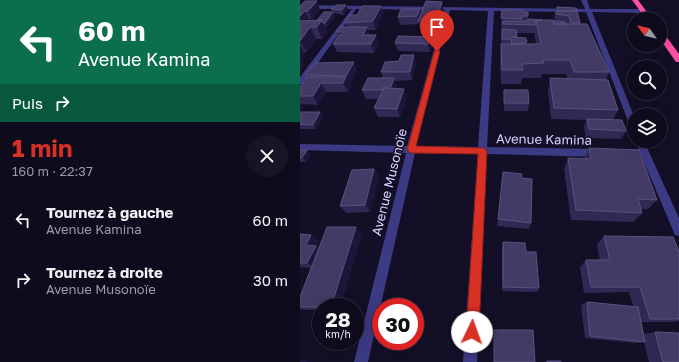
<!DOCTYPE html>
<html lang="fr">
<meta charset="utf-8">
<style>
:root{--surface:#0e0b1c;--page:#171425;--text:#f1f3f6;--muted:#9b9ba3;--line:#2e2b3b;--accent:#d93025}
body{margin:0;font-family:"Golos Text",sans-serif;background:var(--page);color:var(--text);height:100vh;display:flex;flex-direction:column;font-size:15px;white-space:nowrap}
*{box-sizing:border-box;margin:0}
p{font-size:13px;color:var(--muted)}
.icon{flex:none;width:22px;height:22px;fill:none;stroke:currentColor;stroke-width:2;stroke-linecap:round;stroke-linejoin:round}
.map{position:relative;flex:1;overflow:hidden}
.drawer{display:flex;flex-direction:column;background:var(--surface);width:300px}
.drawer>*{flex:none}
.banner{background:#0b6e4f;color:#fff;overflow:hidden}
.needle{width:26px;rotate:304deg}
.tools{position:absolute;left:327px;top:12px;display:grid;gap:8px}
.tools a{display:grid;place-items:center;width:40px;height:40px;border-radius:50%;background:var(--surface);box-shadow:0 4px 16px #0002,0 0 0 1px var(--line);font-size:20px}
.speed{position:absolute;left:12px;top:298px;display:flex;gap:8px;font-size:20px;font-weight:700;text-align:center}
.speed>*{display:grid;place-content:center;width:52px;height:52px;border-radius:50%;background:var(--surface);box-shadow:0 4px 16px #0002,0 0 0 1px var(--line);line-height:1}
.speed small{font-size:10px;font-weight:400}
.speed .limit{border:6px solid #d22;background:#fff;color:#111}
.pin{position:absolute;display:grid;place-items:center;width:34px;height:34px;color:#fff;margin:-41px -17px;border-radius:50% 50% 50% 0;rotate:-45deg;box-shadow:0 0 4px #0007}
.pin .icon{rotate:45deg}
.me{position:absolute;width:44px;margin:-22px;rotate:3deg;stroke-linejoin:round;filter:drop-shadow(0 0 3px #0008)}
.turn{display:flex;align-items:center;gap:14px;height:84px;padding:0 12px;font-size:18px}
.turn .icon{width:52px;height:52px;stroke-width:2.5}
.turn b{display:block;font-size:28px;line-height:34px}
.then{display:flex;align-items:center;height:38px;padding:0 12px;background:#0003;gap:8px;font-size:15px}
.round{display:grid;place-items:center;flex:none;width:42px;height:42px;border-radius:21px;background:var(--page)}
.overview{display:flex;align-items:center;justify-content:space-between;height:68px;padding:0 12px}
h1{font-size:24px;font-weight:700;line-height:30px;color:var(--accent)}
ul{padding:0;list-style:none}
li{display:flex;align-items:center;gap:12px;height:60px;padding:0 12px}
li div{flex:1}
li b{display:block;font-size:15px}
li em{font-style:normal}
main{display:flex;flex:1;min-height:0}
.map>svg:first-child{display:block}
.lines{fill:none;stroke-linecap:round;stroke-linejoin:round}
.minor{fill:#3d3a85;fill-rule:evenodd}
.highway{fill:#ff4fa3;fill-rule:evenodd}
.wall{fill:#312854;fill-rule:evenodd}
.shaded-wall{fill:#1d163a}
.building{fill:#433a66;stroke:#5a527e}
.route{fill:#d93025;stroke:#8d1f18}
.labels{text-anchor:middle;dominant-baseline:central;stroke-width:3;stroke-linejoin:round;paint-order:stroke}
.street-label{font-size:13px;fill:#d9d4ff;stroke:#130f26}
</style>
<main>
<section class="drawer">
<div class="banner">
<div class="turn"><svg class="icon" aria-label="left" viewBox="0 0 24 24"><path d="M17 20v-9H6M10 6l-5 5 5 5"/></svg><div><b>60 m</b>Avenue Kamina</div></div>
<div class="then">Puis<svg class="icon" aria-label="right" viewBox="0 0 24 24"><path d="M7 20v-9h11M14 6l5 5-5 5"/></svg></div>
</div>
<div class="overview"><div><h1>1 min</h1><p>160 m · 22:37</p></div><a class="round"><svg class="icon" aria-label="close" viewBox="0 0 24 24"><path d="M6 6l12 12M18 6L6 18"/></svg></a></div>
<ul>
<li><svg class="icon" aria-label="left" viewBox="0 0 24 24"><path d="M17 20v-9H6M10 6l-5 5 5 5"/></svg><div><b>Tournez à gauche</b><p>Avenue Kamina</p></div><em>60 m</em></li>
<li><svg class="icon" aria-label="right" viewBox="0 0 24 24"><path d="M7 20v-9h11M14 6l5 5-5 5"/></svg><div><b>Tournez à droite</b><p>Avenue Musonoïe</p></div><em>30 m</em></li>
</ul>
</section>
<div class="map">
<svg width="379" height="362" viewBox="0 0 379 362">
<rect width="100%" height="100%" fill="#130f26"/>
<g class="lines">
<path class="minor" d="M281 0H287L290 9H344L347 11 344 13 292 12 334 116V129L330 126 286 12 194 11 187 147 300 149 305 153 300 157 187 154 177 362H163L178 154 115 153 68 362H54L106 153 0 150V144L107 146 145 10 56 9 3 84H0V77L52 9H0V5L285 9ZM150 10 188 11 178 147 116 146Z
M336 141H344L379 218V236L375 235 342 157H328L323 153 328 149H339Z"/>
<path class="highway" d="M332 0H338L352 19H346Z
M360 32H363L379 54V62H376L360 39Z"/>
</g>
<path class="wall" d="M142 2 143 9 140 20H136L133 29H120L119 24 100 25 98 17 120 9 121 14Z
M0 6 20 9 12 19H9L7 20H17L33 12 31 9H48L44 15 34 13 35 16 27 27H25L27 31 22 39H16L7 52H5V53L1 58H0L4 64 0 69Z
M81 6 83 13 76 30H68L70 35 79 43 74 53 37 52 33 44 38 36 36 32 47 27 45 23 57 15Z
M257 7 277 12 280 24 309 72 306 80 318 110 313 120 326 131 321 139 286 138 284 127 286 120 251 119 248 90 250 78 268 79 266 74H242L241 78H222L221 84H201L200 58 201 44 202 29V26H201L202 10 223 12 228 16V19L255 21 254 19ZM216 33H234L236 44H227V42L217 38Z
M131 37 132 46 130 52 98 51 95 43Z
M116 63 112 80 95 81 97 87 96 88 107 97 100 117H78L74 108 79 99H66L62 90 83 78 81 72Z
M57 71 50 84 51 86 48 92H26L18 105 1 104 3 107 0 111V87L7 77 5 75Z
M204 90 229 103 228 111H204Z
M0 112H20L23 116 16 129H0Z
M289 148 357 200 348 209H341L342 213 333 222 271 220 264 169 268 158 284 159Z
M0 150H7L10 154 6 162H0Z
M74 169 79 177 70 212 46 213 40 206Z
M221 178 231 223 229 229 197 226 198 219Z
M62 233 40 307H21V310H6L0 309V297L11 268 1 267 0 270V234L11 235 19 241 16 246 19 248Z
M304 236 379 251V321L374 322H341L344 334 355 332 379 362H349L344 342 336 343 285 338 281 305 287 302 333 306 329 292 284 293 280 267 286 260H300L297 245Z
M203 242 226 252 239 288 237 292 202 291V248Z"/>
<path class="shaded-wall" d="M17 1 20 9 12 19 8 11Z
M142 2 143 9 140 20 139 12Z
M46 5 48 9 44 15 42 10Z
M81 6 83 13 76 30 73 21Z
M120 9 121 17 118 21 117 16Z
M5 11 9 19 0 28V16Z
M33 12 35 16 27 27 25 23Z
M135 12 136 20 133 29 132 21Z
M22 20 27 31 22 39 17 27Z
M10 27 16 39 7 52 0 41Z
M67 27 70 35H63Z
M76 35 79 43 74 53 71 44Z
M131 37 132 46 130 52 128 44Z
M0 45 5 53 1 58 0 56Z
M114 55 116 63 112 80 110 72Z
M0 58 4 64 0 69Z
M54 62 57 71 50 84 46 76Z
M46 77 51 86 48 92 43 83Z
M94 78 97 87 94 95 91 87Z
M21 83 26 92 18 105 13 96Z
M104 89 107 97 100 117 97 109Z
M0 103 3 107 0 111Z
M20 112 23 116 16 129 13 125Z
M7 150 10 154 6 162 2 158Z
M74 169 79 177 70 212 65 205Z
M56 227 62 233 40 307H31Z
M11 235 19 241 16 246 24 252 16 268 7 263 6 245Z
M0 360H8L7 362H0Z"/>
<path class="building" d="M5 1H17L8 11H5L0 16V6Z
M126 1 142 2 139 12H135L132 21H118Z
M37 5H46L42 10 31 9Z
M62 6H81L73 21 45 23 49 15H57Z
M257 7 276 8 277 11H258Z
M101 9H120L117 16 98 17Z
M202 10H222L223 12H228V16H222V19L201 18Z
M256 11H277L280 23H271L269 16 256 14Z
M24 12H33L25 23H23L22 20H17Z
M228 19 242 20H236L235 25 203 24V21H228Z
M22 20 17 27H10L0 41V21Z
M236 20H253L254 24H287L309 72H274L270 60H243L244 63 222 64 223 70H202L201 44H241Z
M253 21 265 22 266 24H254Z
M40 27H67L63 35H76L71 44H33L39 35H42L45 32H36Z
M202 29 216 30 217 36 213 37 226 38 227 42H224V44H212L211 39H202Z
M98 36 131 37 128 44 95 43Z
M101 55H114L110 72H81L85 62 99 61Z
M54 62 46 76 5 75 15 63Z
M7 77H46L43 83H21L13 96H0V87Z
M68 78H94L91 87H83L82 90H62Z
M250 78 308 80 318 110 254 108Z
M84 88 104 89 97 109 74 108Z
M204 90H228L229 103H204Z
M0 112H20L13 125 0 124Z
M287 119 322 120 326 131 289 129Z
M289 148 339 150 357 200 338 199 342 213 276 210 268 158 291 159Z
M0 150H7L2 158H0Z
M74 169 65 205 40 206 52 170Z
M203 172 222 174 221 178 232 179 231 223 198 219Z
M27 227H56L31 307H0V297Z
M0 234 11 235 6 245 16 246 7 263H0Z
M304 236 373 237 379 251V319H350L340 287H291L286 260H310Z
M203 242 225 243 226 252H236L239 288 203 287Z
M287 302 338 307 345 342 290 336Z
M194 330H233L235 362H194Z
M355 332 379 333V362H363Z
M247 361H261V362H247Z"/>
<path class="route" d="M135 49 140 51 116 146 183 148 187 151 179 332 177 336 172 338 168 336 166 332 178 154 111 153 107 150Z"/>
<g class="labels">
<g class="street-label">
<text transform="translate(244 139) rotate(1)">Avenue Kamina</text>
<text transform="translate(89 182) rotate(-76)">Avenue Musonoïe</text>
</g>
</g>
</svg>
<div class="tools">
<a><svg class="needle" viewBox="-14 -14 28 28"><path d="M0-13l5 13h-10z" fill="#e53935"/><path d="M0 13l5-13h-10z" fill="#9b9ba3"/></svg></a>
<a><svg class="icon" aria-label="search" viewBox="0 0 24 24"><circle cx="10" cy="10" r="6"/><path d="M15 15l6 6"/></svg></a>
<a><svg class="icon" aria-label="layers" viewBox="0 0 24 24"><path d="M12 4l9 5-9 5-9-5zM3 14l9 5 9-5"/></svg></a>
</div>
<div class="speed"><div>28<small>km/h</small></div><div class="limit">30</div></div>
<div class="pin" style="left:137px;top:51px;background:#d93025"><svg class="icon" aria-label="arrive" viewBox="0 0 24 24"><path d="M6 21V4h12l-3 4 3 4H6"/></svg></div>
<svg class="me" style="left:172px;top:332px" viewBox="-20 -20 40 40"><circle r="19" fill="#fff"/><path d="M0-13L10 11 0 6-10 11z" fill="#d93025"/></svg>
</div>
</main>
